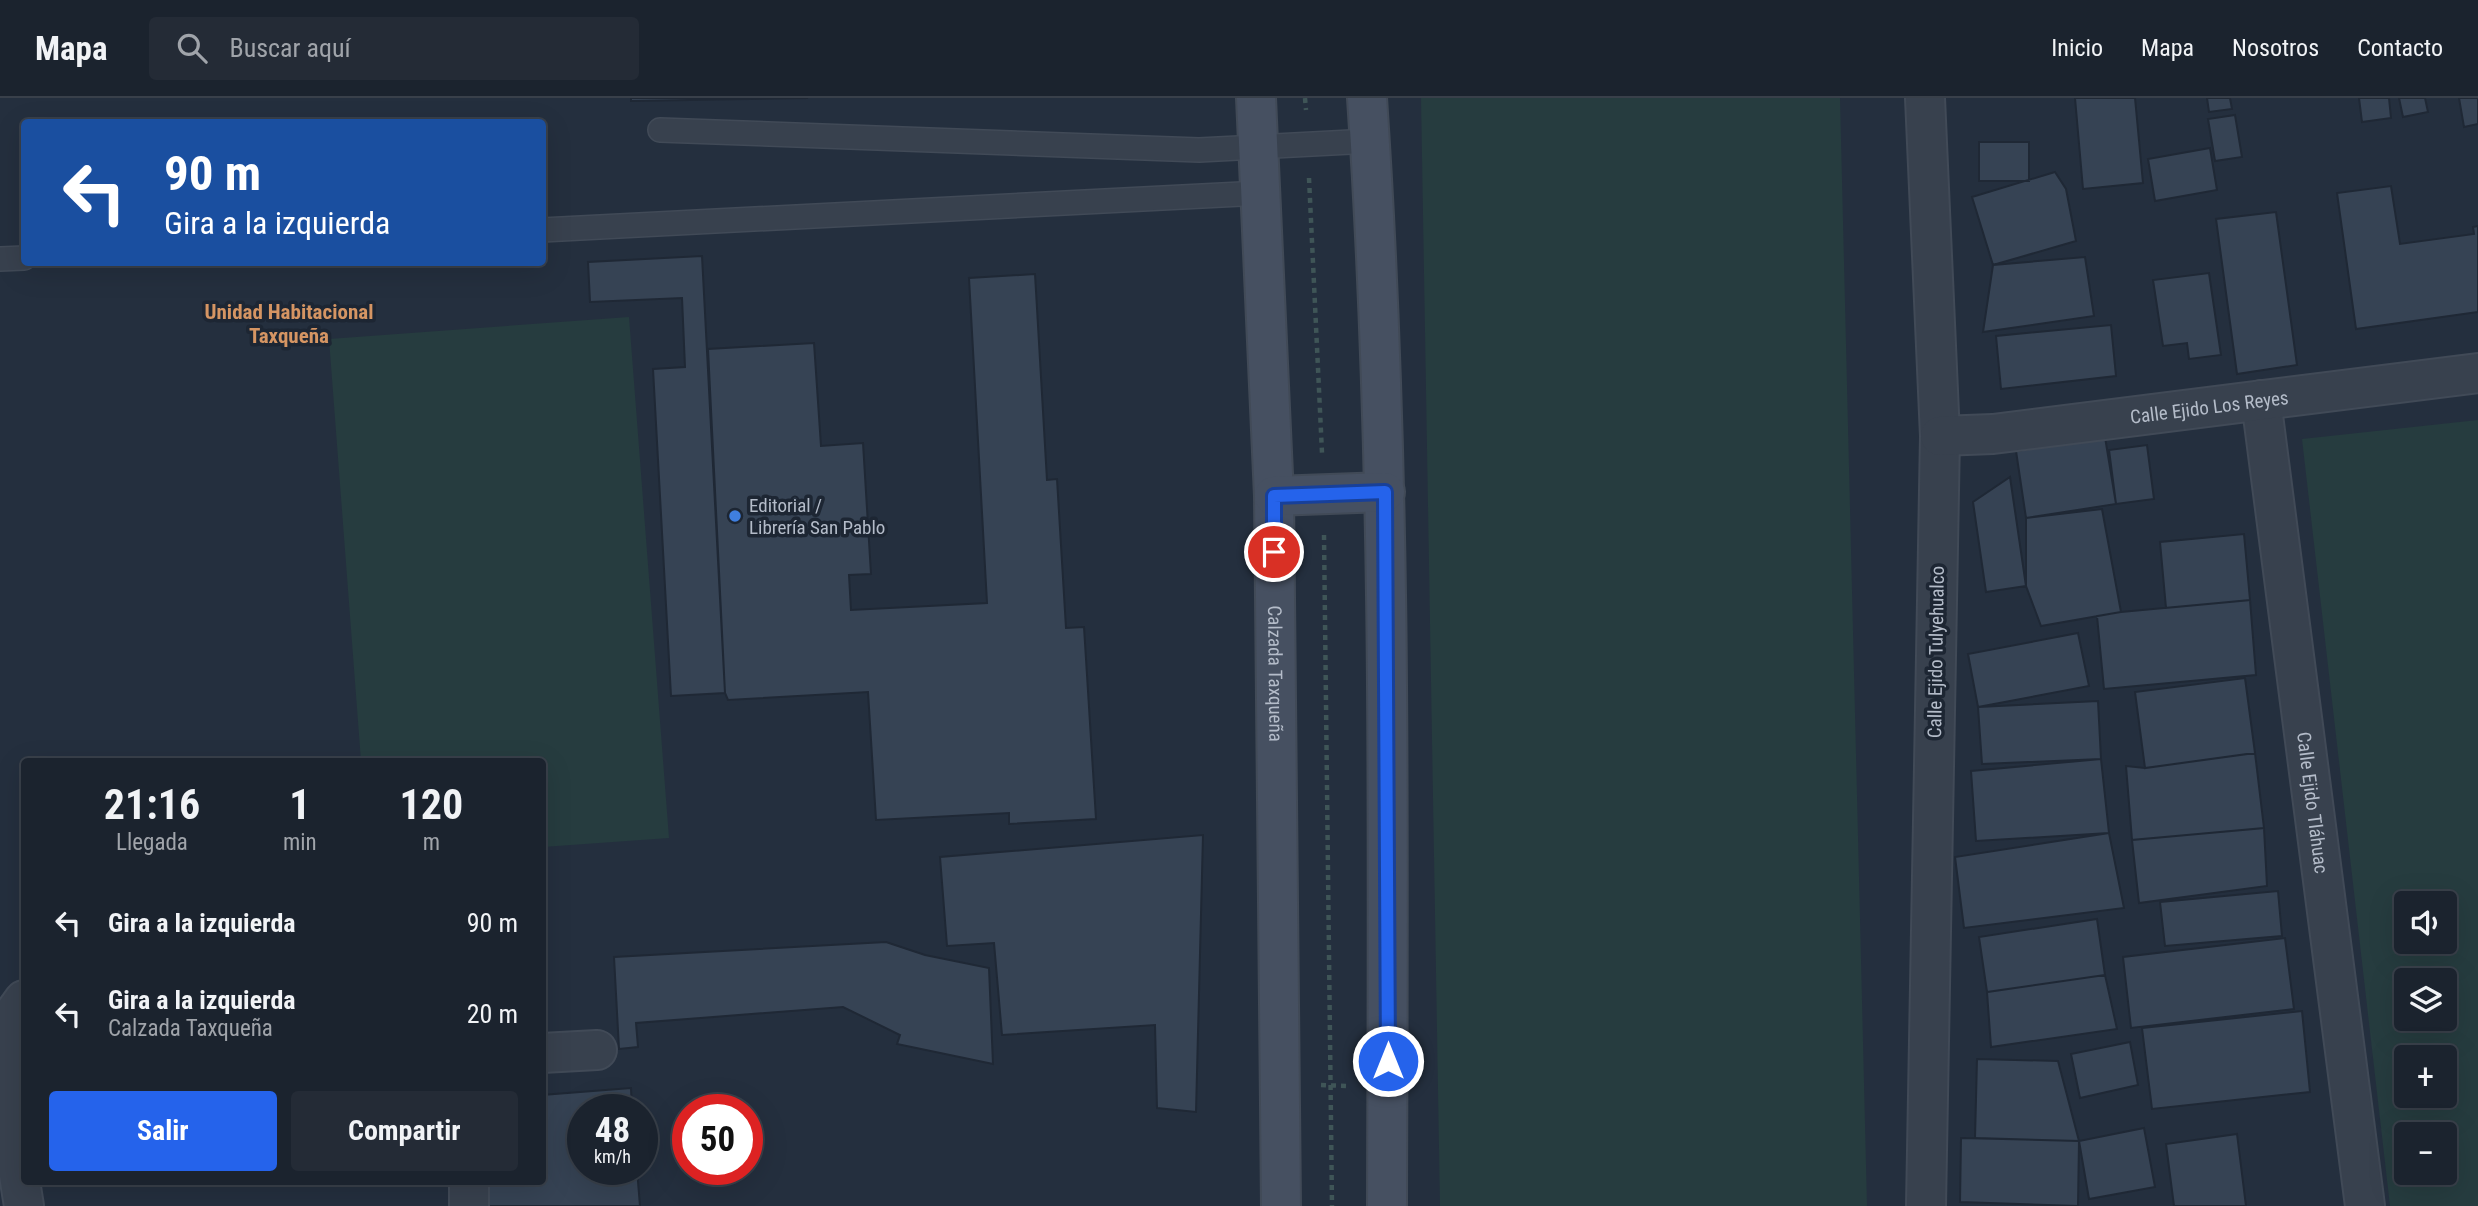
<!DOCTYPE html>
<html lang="es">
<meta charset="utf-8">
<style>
:root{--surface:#1b232e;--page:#242b36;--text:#f1f3f6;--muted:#a0a4aa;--line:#39404a;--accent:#2563eb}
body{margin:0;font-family:"Roboto Condensed",sans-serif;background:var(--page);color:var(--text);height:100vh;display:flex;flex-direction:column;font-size:26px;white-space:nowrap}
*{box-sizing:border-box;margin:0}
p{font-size:23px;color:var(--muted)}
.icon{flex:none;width:38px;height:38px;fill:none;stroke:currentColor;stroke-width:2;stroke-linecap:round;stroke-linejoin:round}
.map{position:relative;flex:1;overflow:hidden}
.panel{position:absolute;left:21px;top:660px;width:525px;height:427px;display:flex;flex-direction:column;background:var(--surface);border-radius:7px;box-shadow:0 7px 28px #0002,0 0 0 2px var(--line)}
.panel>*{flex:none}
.hud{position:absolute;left:21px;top:21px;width:525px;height:147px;border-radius:7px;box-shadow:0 7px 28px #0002,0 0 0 2px var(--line);background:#1a4fa0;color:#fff;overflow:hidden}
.buttons{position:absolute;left:2394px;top:793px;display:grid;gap:14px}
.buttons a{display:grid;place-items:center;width:63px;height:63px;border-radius:7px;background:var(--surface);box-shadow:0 7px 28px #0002,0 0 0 2px var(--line);font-size:35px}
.speed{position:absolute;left:567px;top:996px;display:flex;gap:14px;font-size:35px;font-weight:700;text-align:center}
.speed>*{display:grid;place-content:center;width:91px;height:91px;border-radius:50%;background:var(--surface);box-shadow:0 7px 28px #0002,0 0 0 2px var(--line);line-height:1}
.speed small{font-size:18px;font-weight:400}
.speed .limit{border:10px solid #d22;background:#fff;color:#111}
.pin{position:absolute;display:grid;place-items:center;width:60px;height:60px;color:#fff;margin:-30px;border:4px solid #fff;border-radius:50%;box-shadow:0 2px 7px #0007}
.me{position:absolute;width:77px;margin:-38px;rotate:0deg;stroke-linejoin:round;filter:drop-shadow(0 0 5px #0008)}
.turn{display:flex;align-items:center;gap:24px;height:147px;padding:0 28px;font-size:32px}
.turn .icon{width:91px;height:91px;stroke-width:2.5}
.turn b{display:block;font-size:49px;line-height:60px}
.eta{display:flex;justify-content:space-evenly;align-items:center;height:119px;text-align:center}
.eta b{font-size:42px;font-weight:700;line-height:49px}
.primary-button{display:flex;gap:14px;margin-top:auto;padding:14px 28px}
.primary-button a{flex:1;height:80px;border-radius:7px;background:var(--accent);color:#fff;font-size:28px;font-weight:700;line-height:80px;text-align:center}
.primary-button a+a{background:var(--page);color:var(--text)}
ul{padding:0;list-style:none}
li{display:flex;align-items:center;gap:21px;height:91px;padding:0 28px}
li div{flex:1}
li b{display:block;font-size:26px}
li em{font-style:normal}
header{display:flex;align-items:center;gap:42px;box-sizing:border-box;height:98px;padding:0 35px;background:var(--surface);border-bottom:2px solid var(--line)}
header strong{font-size:33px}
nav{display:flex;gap:38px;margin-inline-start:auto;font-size:24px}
.search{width:490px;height:63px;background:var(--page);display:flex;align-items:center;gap:18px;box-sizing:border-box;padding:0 24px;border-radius:7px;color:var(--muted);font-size:26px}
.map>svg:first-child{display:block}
.green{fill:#263c3f;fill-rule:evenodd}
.building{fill:#364354;stroke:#1f2835;stroke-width:2}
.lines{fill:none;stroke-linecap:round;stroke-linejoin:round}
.lane-casing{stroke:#414a57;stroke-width:26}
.street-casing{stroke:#414a57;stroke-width:42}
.secondary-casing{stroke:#414a57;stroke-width:42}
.path{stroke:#3f5557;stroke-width:4.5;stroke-dasharray:5 5;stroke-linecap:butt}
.lane{stroke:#38414e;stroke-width:23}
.street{stroke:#38414e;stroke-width:38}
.secondary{stroke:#465061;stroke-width:38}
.route-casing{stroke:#184099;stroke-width:18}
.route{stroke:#2563eb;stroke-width:12}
.shop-dot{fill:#3f7fe0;stroke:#1d2633;stroke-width:2.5}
.labels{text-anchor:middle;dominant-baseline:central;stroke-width:7;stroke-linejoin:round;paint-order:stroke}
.street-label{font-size:19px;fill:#b4bcc9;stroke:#1d2633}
.poi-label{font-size:19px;fill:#b4bcc9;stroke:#1d2633;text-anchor:start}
.neighbourhood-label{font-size:21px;font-weight:bold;fill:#d59563;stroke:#1d2633}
</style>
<header>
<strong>Mapa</strong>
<div class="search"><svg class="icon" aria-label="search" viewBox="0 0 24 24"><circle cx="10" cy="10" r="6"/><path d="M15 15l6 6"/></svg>Buscar aquí</div>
<nav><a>Inicio</a><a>Mapa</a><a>Nosotros</a><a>Contacto</a></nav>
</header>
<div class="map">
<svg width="2478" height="1108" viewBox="0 0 2478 1108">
<rect width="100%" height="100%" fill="#242f3e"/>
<path class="green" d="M1421 0H1840L1867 1108H1440Z
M629 219 669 740 543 749 542 663H361L329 241Z
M2478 322V1108H2390L2302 341ZM2406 805H2445V844H2406ZM2406 882H2445V920H2406ZM2406 959H2445V998H2406ZM2406 1036H2445V1074H2406Z"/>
<path class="building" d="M631 0H808L631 3Z
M2075 0H2135L2143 85 2083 91Z
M2207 0H2230L2232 11 2209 14Z
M2359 0H2389L2391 20 2362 24Z
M2399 0H2425L2428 14 2403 19Z
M2459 0H2478V26L2464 29Z
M2235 17 2242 59 2215 63 2208 21Z
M1979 44H2029V83H1979Z
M2210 50 2217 92 2155 103 2148 61Z
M2055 74 2066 91 2076 143 1993 167 1972 99Z
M2391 88 2400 146 2474 136 2473 129 2478 128V214L2356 231 2337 95Z
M2276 114 2297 267 2237 276 2216 121Z
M702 158 725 595 671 598 653 271 685 269 682 200 590 204 588 164Z
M2085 159 2094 218 1983 234 1993 167Z
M2209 175 2221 257 2189 261 2187 245 2163 248 2153 182Z
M1035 176 1047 382 1057 381 1066 530 1084 529 1096 721 1009 726V715L876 722 868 594 728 602 725 595 708 251 814 245 821 348 863 345 871 476 849 477 851 512 987 505 969 180Z
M2111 227 2116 278 2001 291 1996 238Z
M2105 339 2116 406 2026 420 2016 353Z
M2147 347 2154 401 2116 406 2109 352Z
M2010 379 2026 488 1986 494 1973 404Z
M2102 411 2121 514 2041 528 2026 488V420Z
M2244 436 2250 502 2166 510 2160 444Z
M2250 502 2256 577 2104 591 2097 518 2121 514Z
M2078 535 2089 588 1978 609 1968 556Z
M2245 580 2255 655 2145 670 2135 594Z
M2098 603 2101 661 1982 666 1978 609Z
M2255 655 2264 730 2132 742 2126 668 2145 670Z
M2101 661 2109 735 1976 743 1971 673Z
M2264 730 2267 788 2139 805 2132 742Z
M2109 735 2124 810 1964 830 1955 759Z
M1203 737 1196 1014 1157 1010 1155 927 1002 937 994 845 947 848 940 759Z
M2278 793 2282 838 2165 848 2160 804Z
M2097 821 2105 877 1987 894 1979 839Z
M2285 840 2294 911 2131 930 2123 859Z
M886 844 925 857 989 870 993 966 897 946 900 937 843 909 636 925 638 949 619 951 614 859Z
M2105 877 2117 931 1991 949 1987 894Z
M2302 913 2310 994 2152 1011 2142 930Z
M2130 944 2138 987 2080 1000 2071 956Z
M1977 961 2058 963 2079 1043 1975 1040Z
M631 990 632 1012H583V1071H637L640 1108H489L487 1083H542V997Z
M2144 1030 2155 1089 2089 1101 2079 1043Z
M2237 1036 2246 1108H2174L2166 1046Z
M1961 1040 2079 1043 2078 1108 1960 1104Z"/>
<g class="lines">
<g class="lane-casing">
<path id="lane" d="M660 32 1199 52 1370 43
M542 132 1261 95
M0 161 24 160"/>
</g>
<g class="street-casing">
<g id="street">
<path d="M1925 0 1940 338 1926 1108"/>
<path id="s1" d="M2261 302 2365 1108"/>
<path id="s2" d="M1940 338 1993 336 2478 275"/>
<path d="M542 955 597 952"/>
<path d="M469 1083V1108"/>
<path d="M24 1108 0 959 5 928 24 902"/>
</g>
</g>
<g class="secondary-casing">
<g id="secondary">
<path id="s3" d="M1256 0 1274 398 1281 1108"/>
<path d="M1367 0C1392 369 1388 739 1387 1108"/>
<path d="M1274 398 1385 394"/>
</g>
</g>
<path class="path" d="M1305 0 1306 12
M1309 80 1322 355
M1324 437 1332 1108
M1321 987 1347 988"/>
<use href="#lane" class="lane"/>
<use href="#street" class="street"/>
<use href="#secondary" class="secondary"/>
</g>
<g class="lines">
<g class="route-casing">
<path id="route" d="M1274 454V398L1385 394 1388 963"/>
</g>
<use href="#route" class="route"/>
</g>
<circle class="shop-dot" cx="735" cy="418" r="7"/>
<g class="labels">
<g class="street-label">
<text stroke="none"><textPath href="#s2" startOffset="271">Calle Ejido Los Reyes</textPath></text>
<text transform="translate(1936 554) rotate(-89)">Calle Ejido Tulyehualco</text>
<text stroke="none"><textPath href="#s3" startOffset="576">Calzada Taxqueña</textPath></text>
<text stroke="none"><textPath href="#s1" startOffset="406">Calle Ejido Tláhuac</textPath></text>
</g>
<g class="poi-label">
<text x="749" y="407">Editorial /<tspan x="749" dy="22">Librería San Pablo</tspan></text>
</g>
<g class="neighbourhood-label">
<text x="289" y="214">Unidad Habitacional<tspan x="289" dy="24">Taxqueña</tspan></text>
</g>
</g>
</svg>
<div class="buttons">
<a><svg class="icon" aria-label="sound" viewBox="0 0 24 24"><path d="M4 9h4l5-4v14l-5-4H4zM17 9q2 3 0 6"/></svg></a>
<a><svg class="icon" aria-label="layers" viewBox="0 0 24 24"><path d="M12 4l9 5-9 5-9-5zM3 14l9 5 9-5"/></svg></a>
<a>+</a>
<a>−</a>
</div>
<div class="speed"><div>48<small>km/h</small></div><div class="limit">50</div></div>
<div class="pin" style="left:1274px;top:454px;background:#d93025"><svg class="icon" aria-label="arrive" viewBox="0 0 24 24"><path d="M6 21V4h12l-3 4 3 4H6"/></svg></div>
<svg class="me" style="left:1388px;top:963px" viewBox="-20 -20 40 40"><circle r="17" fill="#2563eb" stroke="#fff" stroke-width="3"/><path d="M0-11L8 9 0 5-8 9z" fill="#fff"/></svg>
<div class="hud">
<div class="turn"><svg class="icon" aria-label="left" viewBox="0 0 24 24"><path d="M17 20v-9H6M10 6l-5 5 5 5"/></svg><div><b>90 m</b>Gira a la izquierda</div></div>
</div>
<section class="panel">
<div class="eta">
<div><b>21:16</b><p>Llegada</p></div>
<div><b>1</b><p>min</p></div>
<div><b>120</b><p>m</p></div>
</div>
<ul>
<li><svg class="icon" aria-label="left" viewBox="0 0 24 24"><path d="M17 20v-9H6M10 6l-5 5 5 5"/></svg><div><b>Gira a la izquierda</b></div><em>90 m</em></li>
<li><svg class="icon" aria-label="left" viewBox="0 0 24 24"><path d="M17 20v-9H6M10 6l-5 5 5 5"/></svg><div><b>Gira a la izquierda</b><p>Calzada Taxqueña</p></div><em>20 m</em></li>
</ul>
<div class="primary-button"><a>Salir</a><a>Compartir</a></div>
</section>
</div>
